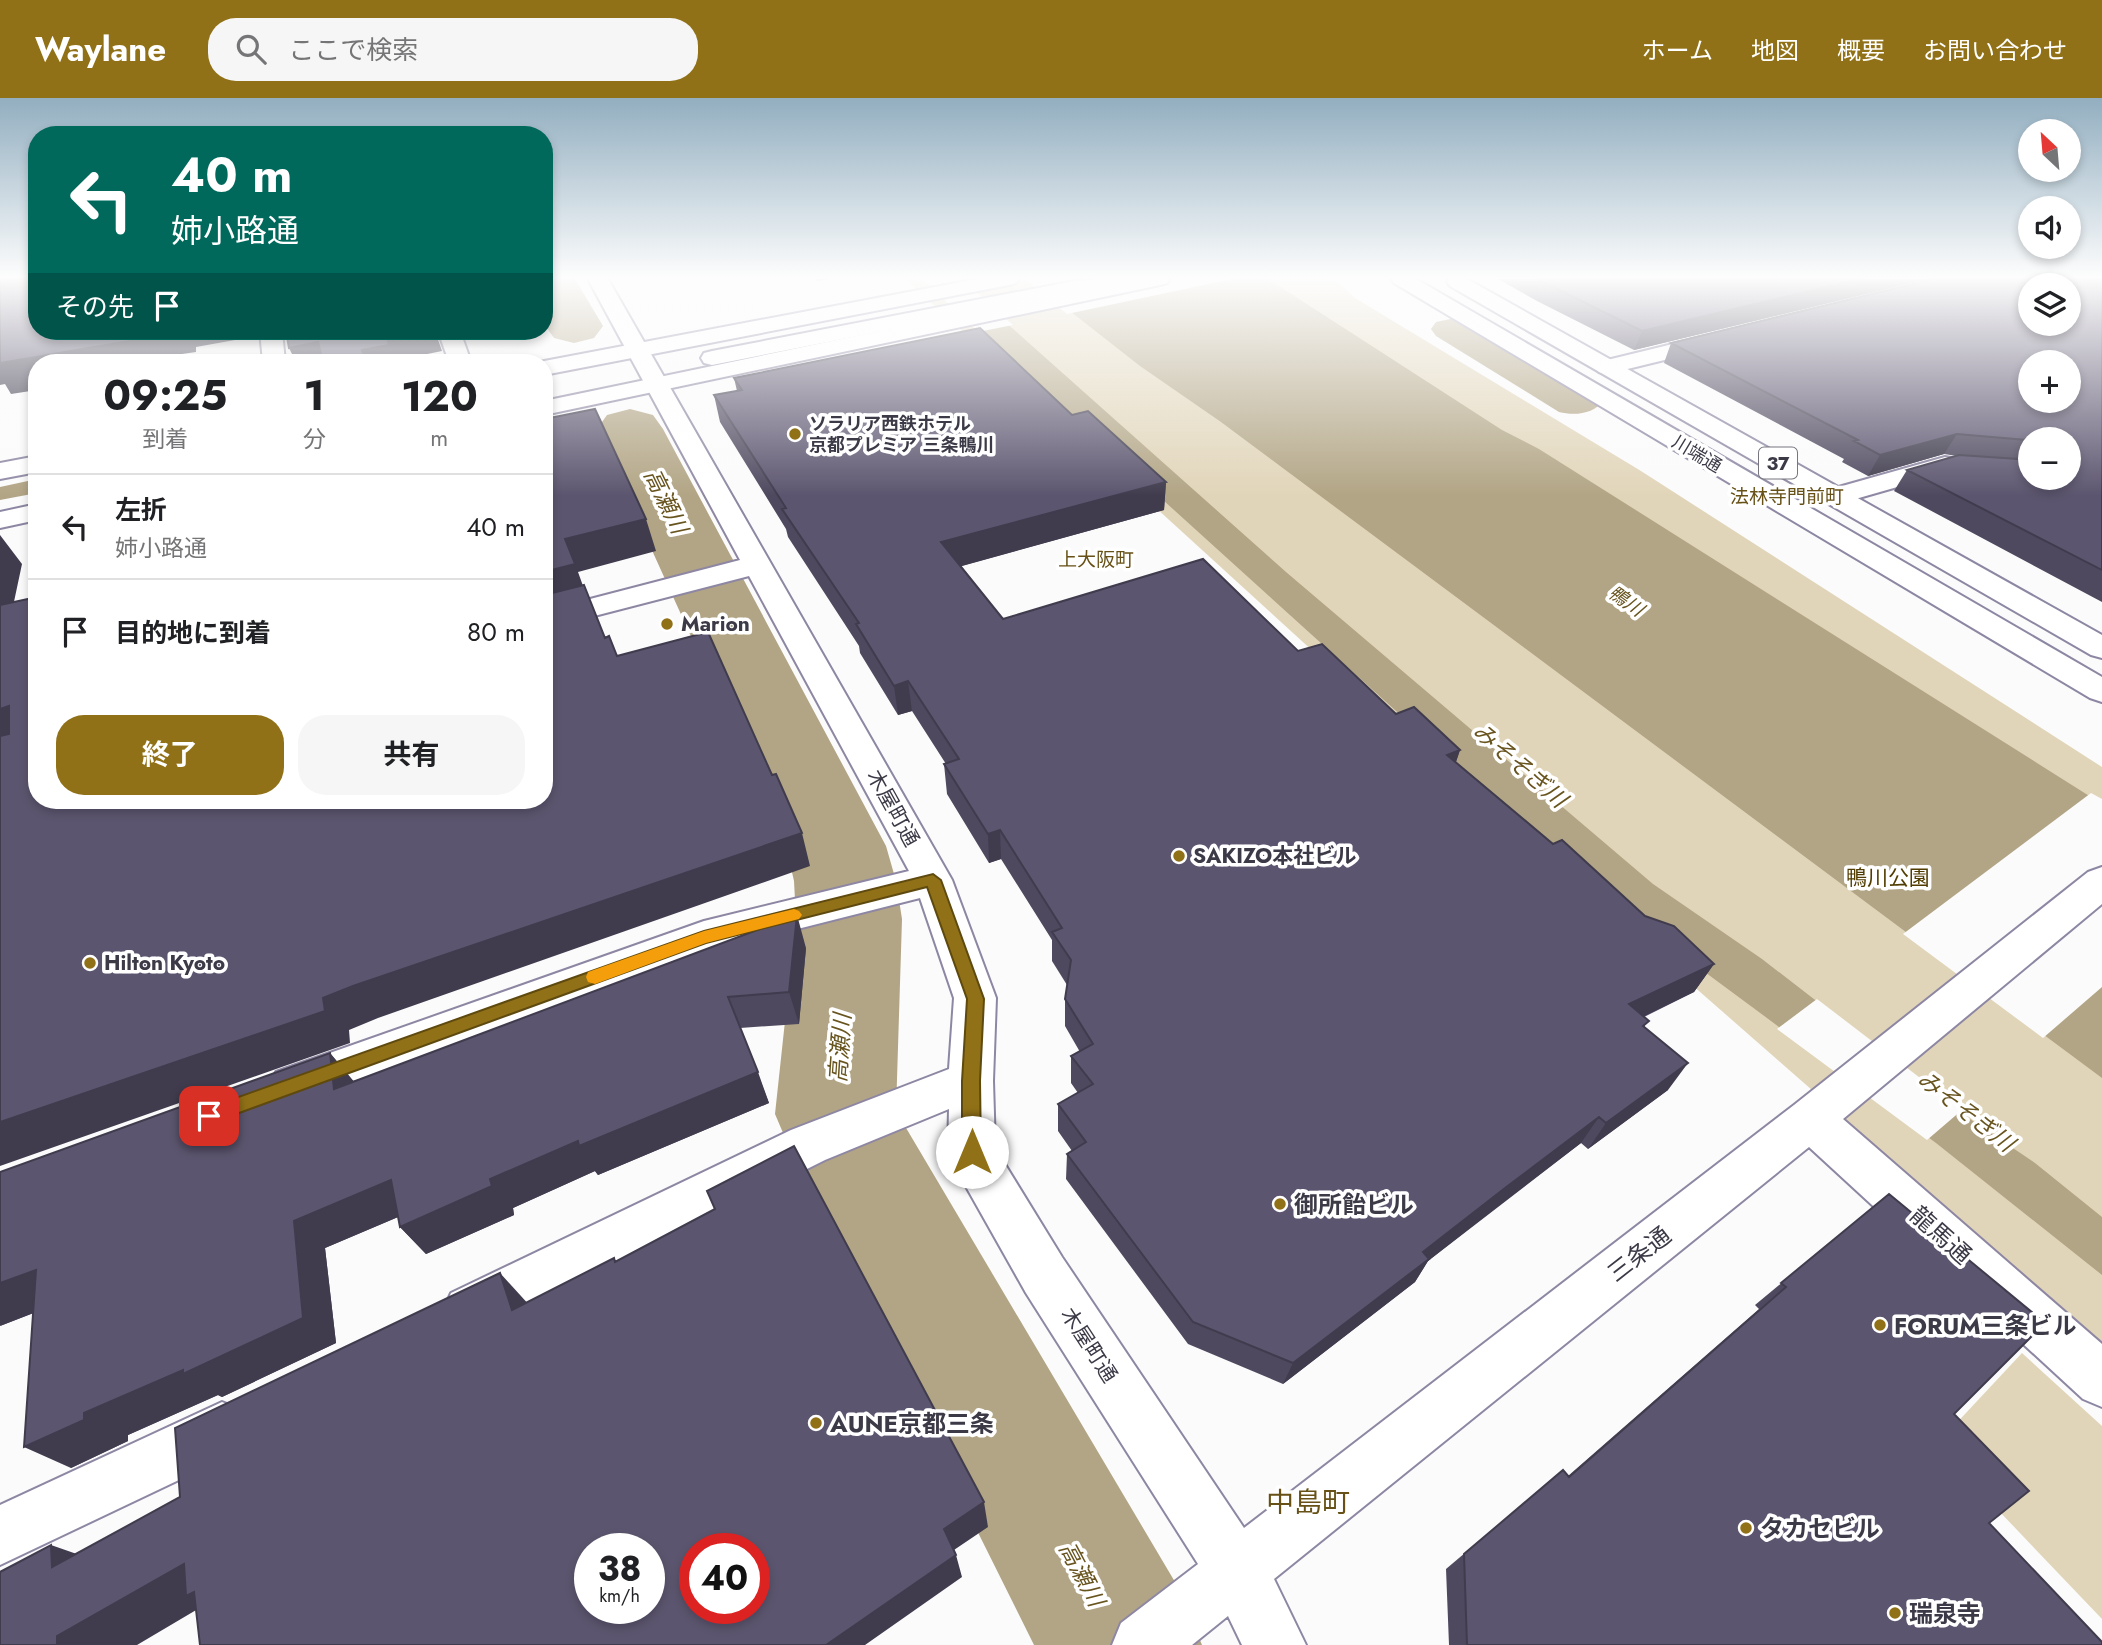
<!DOCTYPE html>
<html lang="ja">
<meta charset="utf-8">
<style>
:root{--surface:#fff;--page:#f6f6f6;--text:#202124;--muted:#757577;--line:#e0e0e0;--accent:#917117}
body{margin:0;font-family:Jost,"Noto Sans JP",sans-serif;background:var(--page);color:var(--text);height:100vh;display:flex;flex-direction:column;font-size:26px;white-space:nowrap}
*{box-sizing:border-box;margin:0}
p{font-size:23px;color:var(--muted)}
.icon{flex:none;width:38px;height:38px;fill:none;stroke:currentColor;stroke-width:2;stroke-linecap:round;stroke-linejoin:round}
.map{position:relative;flex:1;overflow:hidden}
.sheet{position:absolute;left:28px;top:256px;width:525px;height:455px;display:flex;flex-direction:column;background:var(--surface);border-radius:28px;box-shadow:0 4px 10px #0003}
.sheet>*{flex:none}
.banner{position:absolute;left:28px;top:28px;width:525px;height:214px;border-radius:28px;box-shadow:0 4px 10px #0003;background:#00695c;color:#fff;overflow:hidden}
.needle{width:46px;rotate:334deg}
.tools{position:absolute;left:2018px;top:21px;display:grid;gap:14px}
.tools a{display:grid;place-items:center;width:63px;height:63px;border-radius:50%;background:var(--surface);box-shadow:0 4px 10px #0003;font-size:35px}
.speed{position:absolute;left:574px;top:1435px;display:flex;gap:14px;font-size:35px;font-weight:700;text-align:center}
.speed>*{display:grid;place-content:center;width:91px;height:91px;border-radius:50%;background:var(--surface);box-shadow:0 4px 10px #0003;line-height:1}
.speed small{font-size:18px;font-weight:400}
.speed .limit{border:10px solid #d22;background:#fff;color:#111}
.pin{position:absolute;display:grid;place-items:center;width:60px;height:60px;color:#fff;margin:-30px;border-radius:14px;box-shadow:0 4px 10px #0006}
.me{position:absolute;width:77px;margin:-38px;rotate:0deg;stroke-linejoin:round;filter:drop-shadow(0 0 5px #0008)}
.turn{display:flex;align-items:center;gap:24px;height:147px;padding:0 28px;font-size:32px}
.turn .icon{width:91px;height:91px;stroke-width:2.5}
.turn b{display:block;font-size:49px;line-height:60px}
.then{display:flex;align-items:center;height:66px;padding:0 28px;background:#0003;gap:14px;font-size:26px}
.eta{display:flex;justify-content:space-evenly;align-items:center;height:119px;text-align:center}
.eta b{font-size:42px;font-weight:700;line-height:49px}
.button{display:flex;gap:14px;margin-top:auto;padding:14px 28px}
.button a{flex:1;height:80px;border-radius:28px;background:var(--accent);color:#fff;font-size:28px;font-weight:700;line-height:80px;text-align:center}
.button a+a{background:var(--page);color:var(--text)}
ul{padding:0;list-style:none}
li{display:flex;align-items:center;gap:21px;height:105px;padding:0 28px;border-top:2px solid var(--line)}
li div{flex:1}
li b{display:block;font-size:26px}
li em{font-style:normal}
header{display:flex;align-items:center;gap:42px;box-sizing:border-box;height:98px;padding:0 35px;background:var(--accent);color:#fff}
header strong{font-size:33px}
nav{display:flex;gap:38px;margin-inline-start:auto;font-size:24px}
.search{width:490px;height:63px;background:var(--page);display:flex;align-items:center;gap:18px;box-sizing:border-box;padding:0 24px;border-radius:28px;color:var(--muted);font-size:26px}
.map>svg:first-child{display:block}
.green{fill:#e1d5b9}
.water{fill:#b2a585}
.pier{fill:#fbfbfb}
.lines{fill:none;stroke-linecap:round;stroke-linejoin:round}
.canal{fill:#b2a585;fill-rule:evenodd}
.river{fill:#b2a585;fill-rule:evenodd}
.minor-casing{stroke:#8e87a3;stroke-width:4}
.major-casing{stroke:#8e87a3;stroke-width:4}
.minor{fill:#fff;fill-rule:evenodd}
.major{fill:#fff;fill-rule:evenodd}
.wall{fill:#4f495f;fill-rule:evenodd}
.shaded-wall{fill:#403c4e}
.building{fill:#5c556f;stroke:#403c4e;stroke-width:2;fill-rule:evenodd}
.route{fill:#917117;stroke:#5e490f;stroke-width:2}
.slow{fill:#f59e0b}
.poi-dot{fill:#917117;stroke:#fff;stroke-width:2.5}
.labels{text-anchor:middle;dominant-baseline:central;stroke-width:7;stroke-linejoin:round;paint-order:stroke}
.far-poi-label{font-size:18px;font-weight:bold;fill:#3d3a47;stroke:#fff;text-anchor:start}
.far-street-label{font-size:18px;fill:#3d3a47;stroke:#fff}
.shield{fill:#fff;stroke:#77757e;stroke-width:2}
.shield-label{font-size:19px;font-weight:bold;fill:#3d3a47}
.far-neighbourhood-label{font-size:19px;fill:#675116;stroke:#fff}
.far-water-label{font-size:19px;font-style:italic;fill:#68541e;stroke:#fff}
.poi-label{font-size:21px;font-weight:bold;fill:#3d3a47;stroke:#fff;text-anchor:start}
.street-label{font-size:21px;fill:#3d3a47;stroke:#fff}
.park-label{font-size:21px;fill:#513d01;stroke:#fff}
.water-label{font-size:23px;font-style:italic;fill:#68541e;stroke:#fff}
.near-poi-label{font-size:24px;font-weight:bold;fill:#3d3a47;stroke:#fff;text-anchor:start}
.near-street-label{font-size:24px;fill:#3d3a47;stroke:#fff}
.near-neighbourhood-label{font-size:28px;fill:#675116;stroke:#fff}
</style>
<header>
<strong>Waylane</strong>
<div class="search"><svg class="icon" aria-label="search" viewBox="0 0 24 24"><circle cx="10" cy="10" r="6"/><path d="M15 15l6 6"/></svg>ここで検索</div>
<nav><a>ホーム</a><a>地図</a><a>概要</a><a>お問い合わせ</a></nav>
</header>
<div class="map">
<svg width="2102" height="1547" viewBox="0 0 2102 1547">
<rect width="100%" height="100%" fill="#fbfbfb"/>
<path class="green" d="M905 181H1334L1355 200 1641 373 2102 669V1246L1361 597Z
M2022 1255 2102 1328V1521L1936 1347Z"/>
<path class="water" d="M925 181H957L1286 474 1653 786 1762 861 1964 1017 2035 1065 2102 1119V1177L1936 1045 1625 815 1406 622 1079 326Z
M1029 181H1268L1502 332 1539 351 2102 706V980L1221 324 1140 268Z
M37 381V395L0 402V389Z"/>
<path class="pier" d="M922 181H962L1013 227 978 234Z
M1025 181H1232L1067 216Z
M2091 695 2102 701V889L2043 940 1903 836Z
M1817 901 1962 1012 1927 1042 1777 931Z"/>
<g class="lines">
<path class="canal" d="M1455 220 1467 223 1598 294 1604 302C1594 316 1575 318 1559 314L1436 238 1431 231 1436 224Z"/>
<path class="river" d="M544 181H575L603 228 594 240 574 245 554 240 544 226Z
M630 311 653 317 663 331 886 748 896 783 902 821 896 1013 1178 1489 1202 1547H1034L806 1089 775 1016 796 821 794 783 786 748 597 331 607 317Z"/>
<g class="minor-casing">
<path id="minor" d="M588 181H608L952 782 996 900 993 983 995 1050 1062 1159 1244 1430 1794 1007 2088 774 2102 769V806L1843 1021 2102 1246V1309L2083 1301 1809 1049 1274 1481 1306 1547H1242L1228 1518 1192 1547H1112L1121 1525 1198 1466 1026 1195 955 1069 948 1054 949 1011 825 1062 487 1231 469 1239 451 1231 443 1213 451 1195 791 1032 949 971 954 900 920 800 710 853 292 1008 276 1002 269 988 276 974 704 823 909 773 749 478 544 531V513L740 462Z
M1099 181H1153L1155 184 1152 188 1145 190 1074 195 712 267 704 265 701 260 704 255 712 253 1074 183Z
M260 233H282L285 264H263Z
M438 233H460L471 264H449Z
M1718 235 1726 237 1729 242 1726 247 1607 276 1599 274 1595 269 1599 264Z
M1945 359 1963 362 1967 368 1963 374 1946 375 1838 406 1828 404 1824 398 1828 392Z
M222 1304 242 1312 250 1332 242 1352 0 1467V1407Z"/>
</g>
<g class="major-casing">
<path id="major" d="M977 181H1019L1016 185 1009 187 544 277V264H539Z
M1130 181H1170L1167 185 1160 187 544 317V303Z
M1391 181H1416L2102 579V604L2090 600 1394 185Z
M1449 181H1467L2102 537V560L2091 557 1450 188 1447 184Z
M37 358V374L0 381V365Z
M37 406V422L0 430V414Z"/>
</g>
<use href="#minor" class="minor"/>
<use href="#major" class="major"/>
</g>
<path class="wall" d="M1498 181H1928L1634 252 1537 203Z
M2102 181V504L1894 393 1907 372 1957 358 1944 356 1868 378 1842 364 1844 361 1664 265 1671 245ZM2030 341 2068 380H2030Z
M734 280 1072 317 1166 384 1164 412 961 468 1003 521 1298 553 1396 616 1460 652 1456 664 1553 746 1645 818 1714 866 1694 894 1644 919 1645 930 1668 992 1588 1051 1581 1045 1489 1115 1428 1163 1415 1184 1283 1286 1188 1246 1066 1081 1067 1056 1072 1053 1058 1033V1006L1078 995 1071 985V958L1080 954 1065 928V901L1067 887 1052 863V842L1001 761 989 765 947 696 944 666H946L912 613 898 617 860 555 859 548 788 439 786 431 720 324 714 297 737 293Z
M806 850 799 926 740 930 769 1005 598 1077 595 1073 513 1110 514 1117 426 1156 400 1129 398 1119 325 1150 336 1245 222 1299 218 1297 128 1337V1343L71 1370 33 1215 0 1228 330 955 353 983Z
M1889 1096 1954 1316 1989 1425 2102 1547H1449L1446 1471 1563 1372 1568 1378 1759 1211 1755 1207Z"/>
<path class="shaded-wall" d="M816 181H830L817 183Z
M1860 181H1928L1634 252 1642 233Z
M165 233H259L258 238 196 249V254L182 256V264H37V292L11 296 5 286 0 287V264Z
M385 233H435L442 253 398 262V264H367L362 252Z
M318 244 328 264H296L289 250Z
M1957 336 1944 356 1868 378 1880 357Z
M1166 384 1164 412 944 473 941 444Z
M646 421 656 453 578 474 587 499 544 506V474L565 441Z
M0 437 22 466 5 546 0 540Z
M908 583 912 613 898 617 894 588Z
M9 608 37 640 0 652V611Z
M1460 652 1450 681 1447 657Z
M1000 732 1001 761 989 765 988 736Z
M802 735 810 768 378 920 349 932 350 945 0 1068V1024L353 888Z
M797 817 806 850 799 926 789 894Z
M1714 866 1694 894 1611 934 1629 906Z
M330 955 356 986 334 991Z
M1688 965 1668 992 1588 1051 1606 1025Z
M758 974 769 1005 598 1077 595 1073 513 1110 514 1117 426 1156 400 1129 490 1081 578 1043Z
M1599 1019 1581 1045 1428 1163 1415 1184 1283 1286 1293 1265 1423 1154 1505 1090Z
M391 1082 417 1111 325 1150 336 1245 222 1299 218 1297 128 1337V1343L71 1370 24 1349 84 1315 294 1123Z
M36 1172 78 1198 0 1228V1185Z
M500 1175 531 1209 512 1212Z
M984 1404 988 1429 951 1454 944 1431Z
M51 1447 114 1469H52Z
M956 1457 962 1479 865 1547H826Z
M184 1466 208 1505 137 1547H57V1538Z"/>
<path class="building" d="M0 181H37V233H165V237L0 265Z
M1537 181H1860L1642 233Z
M1933 181H2102V472L1907 372 1959 357 2018 361 2028 359 2030 355V380H2068V341H2030V345L2027 342 1957 336 1880 357 1854 343 1858 342 1671 245ZM2030 187H2068V226H2030ZM2030 264H2068V303H2030Z
M980 230 1072 317 1088 313 1166 384 941 444 1003 521 1203 461 1298 553 1322 546 1396 616 1414 609 1460 652 1447 657 1553 746 1562 742 1645 818 1674 828 1714 866 1629 906 1649 923 1643 928 1688 965 1606 1025 1599 1019 1505 1090 1423 1154 1429 1161 1293 1265 1193 1224 1067 1056 1086 1044 1058 1006 1093 986 1071 958 1093 946 1065 901 1071 862 1052 834 1062 830 1000 732 988 736 944 666 959 661 908 583 894 588 856 526 859 525 782 411 786 410 714 297 742 292 734 280Z
M286 233H385L389 247 362 252 367 264H323L318 244 289 250Z
M595 311 646 421 565 441 575 466 544 474V321Z
M584 487 605 540 609 538 617 558 708 534 772 677 776 676 802 735 353 888 323 900 325 913 0 1024V638L9 636V608L0 611V507L37 499V702H544V497Z
M797 817 789 894 728 899 758 974 579 1048 578 1043 490 1081 492 1088 400 1129 391 1082 294 1123 303 1220 183 1276V1272L84 1315V1322L24 1349 36 1172 0 1185V1074L330 955 334 991Z
M794 1048 984 1404 944 1431 956 1457 826 1547H200L194 1494 186 1498 184 1466 57 1538V1547H0V1474L51 1447 52 1469 180 1399 175 1330 500 1175 512 1212 614 1160 615 1164 715 1111 707 1093ZM590 1451H649V1510H590ZM695 1451H754V1510H695Z
M1889 1096 2045 1225 1954 1316 2029 1393 1989 1425 2102 1544V1547H1467L1464 1456 1563 1372 1569 1379 1786 1189 1781 1185Z"/>
<linearGradient id="sky" x2="0" y2="1"><stop stop-color="#92aec0"/><stop offset="0.45" stop-color="#fdfdfd"/><stop offset="1" stop-color="#fdfdfd" stop-opacity="0"/></linearGradient>
<rect width="2102" height="398" fill="url(#sky)"/>
<path class="route" d="M933 776 941 782 984 901 980 983 981 1054 978 1060 972 1063 965 1060 962 1054V983L967 901 927 789 706 845 209 1026 202 1024 199 1018 202 1012 704 833Z"/>
<path class="slow" d="M794 811 799 813 802 817 799 821 706 845 595 886 588 884 586 879 588 874 704 833Z"/>
<g class="poi-dot">
<circle cx="795" cy="336" r="7"/>
<circle cx="667" cy="526" r="7"/>
<circle cx="1179" cy="758" r="7"/>
<circle cx="90" cy="865" r="7"/>
<circle cx="1280" cy="1106" r="7"/>
<circle cx="1880" cy="1227" r="7"/>
<circle cx="816" cy="1325" r="7"/>
<circle cx="1746" cy="1430" r="7"/>
<circle cx="1895" cy="1515" r="7"/>
</g>
<g class="labels">
<g class="far-poi-label">
<text x="809" y="326">ソラリア西鉄ホテル<tspan x="809" dy="21">京都プレミア 三条鴨川</tspan></text>
</g>
<g class="far-street-label">
<text transform="translate(1697 356) rotate(31)">川端通</text>
</g>
<rect class="shield" x="1759" y="349.5" width="38" height="31" rx="5"/>
<g class="shield-label">
<text x="1778" y="365">37</text>
</g>
<g class="far-neighbourhood-label">
<text x="1787" y="398">法林寺門前町</text>
<text x="1096" y="461">上大阪町</text>
</g>
<g class="far-water-label">
<text transform="translate(1626 503) rotate(35)">鴨川</text>
</g>
<g class="poi-label">
<text x="681" y="526">Marion</text>
<text x="1193" y="758">SAKIZO本社ビル</text>
<text x="104" y="865">Hilton Kyoto</text>
</g>
<g class="street-label">
<text transform="translate(893 710) rotate(61)">木屋町通</text>
<text transform="translate(1089 1247) rotate(57)">木屋町通</text>
</g>
<g class="park-label">
<text x="1888" y="780">鴨川公園</text>
</g>
<g class="water-label">
<text transform="translate(666 403) rotate(64)">高瀬川</text>
<text transform="translate(1520 667) rotate(41)">みそそぎ川</text>
<text transform="translate(840 950) rotate(-86)">高瀬川</text>
<text transform="translate(1966 1013) rotate(38)">みそそぎ川</text>
<text transform="translate(1082 1476) rotate(62)">高瀬川</text>
</g>
<g class="near-poi-label">
<text x="1294" y="1106">御所飴ビル</text>
<text x="1894" y="1227">FORUM三条ビル</text>
<text x="830" y="1325">AUNE京都三条</text>
<text x="1760" y="1430">タカセビル</text>
<text x="1909" y="1515">瑞泉寺</text>
</g>
<g class="near-street-label">
<text transform="translate(1941 1137) rotate(42)">龍馬通</text>
<text transform="translate(1639 1156) rotate(-38)">三条通</text>
</g>
<g class="near-neighbourhood-label">
<text x="1308" y="1404">中島町</text>
</g>
</g>
</svg>
<div class="tools">
<a><svg class="needle" viewBox="-14 -14 28 28"><path d="M0-13l5 13h-10z" fill="#e53935"/><path d="M0 13l5-13h-10z" fill="#757577"/></svg></a>
<a><svg class="icon" aria-label="sound" viewBox="0 0 24 24"><path d="M4 9h4l5-4v14l-5-4H4zM17 9q2 3 0 6"/></svg></a>
<a><svg class="icon" aria-label="layers" viewBox="0 0 24 24"><path d="M12 4l9 5-9 5-9-5zM3 14l9 5 9-5"/></svg></a>
<a>+</a>
<a>−</a>
</div>
<div class="speed"><div>38<small>km/h</small></div><div class="limit">40</div></div>
<div class="pin" style="left:209px;top:1018px;background:#d93025"><svg class="icon" aria-label="arrive" viewBox="0 0 24 24"><path d="M6 21V4h12l-3 4 3 4H6"/></svg></div>
<svg class="me" style="left:972px;top:1054px" viewBox="-20 -20 40 40"><circle r="19" fill="#fff"/><path d="M0-13L10 11 0 6-10 11z" fill="#917117"/></svg>
<div class="banner">
<div class="turn"><svg class="icon" aria-label="left" viewBox="0 0 24 24"><path d="M17 20v-9H6M10 6l-5 5 5 5"/></svg><div><b>40 m</b>姉小路通</div></div>
<div class="then">その先<svg class="icon" aria-label="arrive" viewBox="0 0 24 24"><path d="M6 21V4h12l-3 4 3 4H6"/></svg></div>
</div>
<section class="sheet">
<div class="eta">
<div><b>09:25</b><p>到着</p></div>
<div><b>1</b><p>分</p></div>
<div><b>120</b><p>m</p></div>
</div>
<ul>
<li><svg class="icon" aria-label="left" viewBox="0 0 24 24"><path d="M17 20v-9H6M10 6l-5 5 5 5"/></svg><div><b>左折</b><p>姉小路通</p></div><em>40 m</em></li>
<li><svg class="icon" aria-label="arrive" viewBox="0 0 24 24"><path d="M6 21V4h12l-3 4 3 4H6"/></svg><div><b>目的地に到着</b></div><em>80 m</em></li>
</ul>
<div class="button"><a>終了</a><a>共有</a></div>
</section>
</div>
